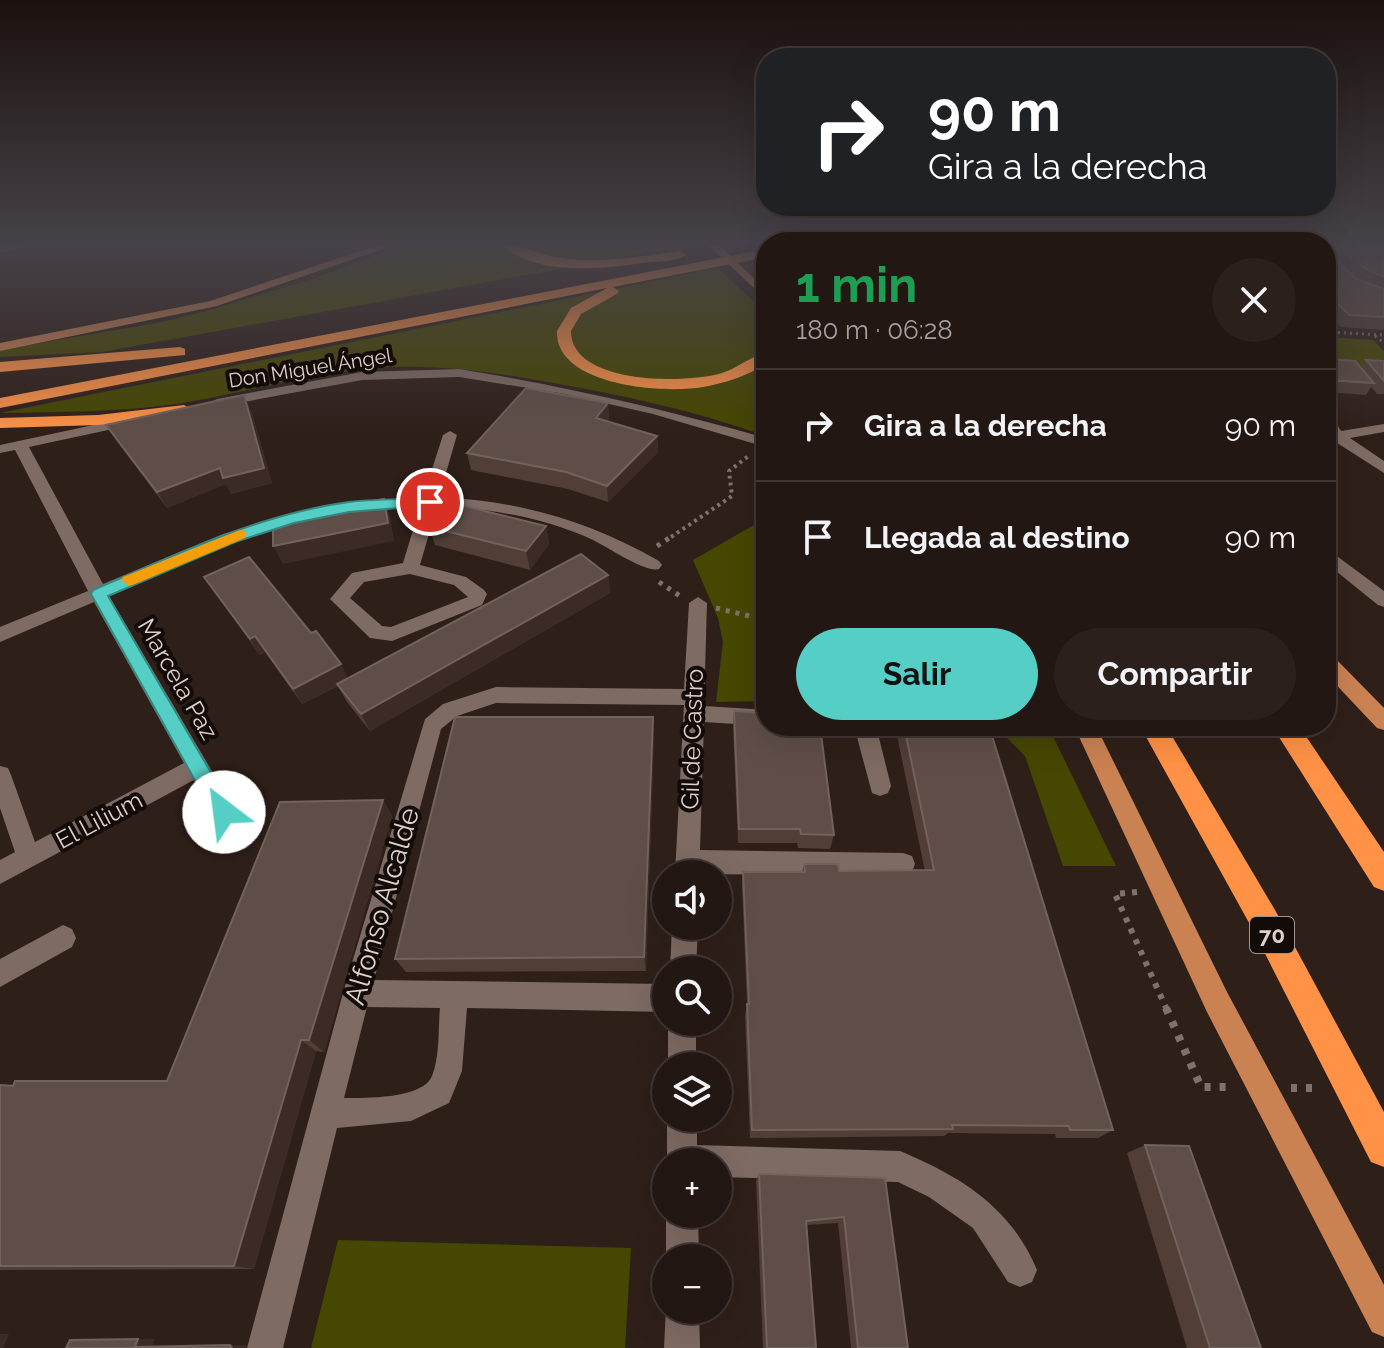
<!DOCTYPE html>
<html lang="es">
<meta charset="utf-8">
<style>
:root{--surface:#231713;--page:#2b201c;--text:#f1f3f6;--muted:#a39fa0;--line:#403633;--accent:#55cec5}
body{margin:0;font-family:Raleway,sans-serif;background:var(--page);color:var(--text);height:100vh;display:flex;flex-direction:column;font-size:30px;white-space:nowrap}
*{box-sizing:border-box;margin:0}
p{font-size:26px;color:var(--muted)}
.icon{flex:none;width:44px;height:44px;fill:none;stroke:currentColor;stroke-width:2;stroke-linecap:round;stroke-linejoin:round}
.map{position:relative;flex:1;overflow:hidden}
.drawer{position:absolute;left:756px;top:232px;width:580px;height:504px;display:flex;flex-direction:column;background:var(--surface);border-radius:32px;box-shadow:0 8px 32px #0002,0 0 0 2px var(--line)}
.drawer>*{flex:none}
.banner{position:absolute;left:756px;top:48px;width:580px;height:168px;border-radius:32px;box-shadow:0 8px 32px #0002,0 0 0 2px var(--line);background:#202124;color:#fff;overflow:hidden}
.controls{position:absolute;left:652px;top:860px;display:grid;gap:16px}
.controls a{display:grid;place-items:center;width:80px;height:80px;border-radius:50%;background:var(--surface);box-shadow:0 8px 32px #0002,0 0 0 2px var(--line);font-size:40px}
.pin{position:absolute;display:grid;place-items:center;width:68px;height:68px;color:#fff;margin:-34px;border:4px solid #fff;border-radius:50%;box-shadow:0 2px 8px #0007}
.me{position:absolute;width:88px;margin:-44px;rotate:330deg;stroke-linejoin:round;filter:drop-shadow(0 0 6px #0008)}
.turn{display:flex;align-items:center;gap:28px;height:168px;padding:0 40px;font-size:36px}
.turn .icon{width:104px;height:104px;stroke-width:2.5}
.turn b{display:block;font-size:56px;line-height:68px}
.round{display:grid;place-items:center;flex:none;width:84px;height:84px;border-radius:42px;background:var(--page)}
.overview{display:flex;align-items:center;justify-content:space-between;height:136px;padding:0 40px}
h1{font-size:48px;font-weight:700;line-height:60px;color:#1e9e55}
.button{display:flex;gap:16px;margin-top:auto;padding:16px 40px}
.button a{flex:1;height:92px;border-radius:48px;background:var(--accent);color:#111;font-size:32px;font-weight:700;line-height:92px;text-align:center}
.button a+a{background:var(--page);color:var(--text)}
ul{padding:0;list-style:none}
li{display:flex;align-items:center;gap:24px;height:112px;padding:0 40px;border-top:2px solid var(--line)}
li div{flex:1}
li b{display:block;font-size:30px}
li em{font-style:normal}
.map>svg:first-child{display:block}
.green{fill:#464700}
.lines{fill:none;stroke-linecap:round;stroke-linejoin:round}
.path-far4{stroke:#7f716c;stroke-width:3;stroke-dasharray:2 4;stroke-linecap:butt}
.path-far3{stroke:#7f716c;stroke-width:4;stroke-dasharray:3 4;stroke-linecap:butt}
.path-far2{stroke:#7f716c;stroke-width:5;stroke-dasharray:4 6;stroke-linecap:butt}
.path-far1{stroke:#7f716c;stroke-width:6;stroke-dasharray:5 7;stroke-linecap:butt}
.path{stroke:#7f716c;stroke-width:8;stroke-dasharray:6 9;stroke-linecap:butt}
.minor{fill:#7e6b63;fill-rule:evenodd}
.major{fill:#cb8252;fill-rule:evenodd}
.highway{fill:#ff9246;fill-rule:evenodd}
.wall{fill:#503e37}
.shaded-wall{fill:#3c2b24}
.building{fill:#5f4e47;stroke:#72625c;stroke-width:2}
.route{fill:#55cec5;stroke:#378680;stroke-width:2}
.slow{fill:#f59e0b}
.labels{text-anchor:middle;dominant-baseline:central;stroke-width:8;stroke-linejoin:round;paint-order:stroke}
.far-street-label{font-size:20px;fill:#dcd1cd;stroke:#120b08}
.shield{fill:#120b08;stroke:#9f9692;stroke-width:2}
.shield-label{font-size:22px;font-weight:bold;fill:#dcd1cd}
.street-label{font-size:24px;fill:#dcd1cd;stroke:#120b08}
.near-street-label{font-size:28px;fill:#dcd1cd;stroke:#120b08}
</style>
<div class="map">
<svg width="1384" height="1348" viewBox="0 0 1384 1348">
<rect width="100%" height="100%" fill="#2f1f19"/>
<path class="green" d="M402 245H692L102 352 0 357V350L162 322 210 310 315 278Z
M718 268 766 313V436C693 410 618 394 542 381 491 372 443 365 391 367 318 370 248 393 176 404 118 412 59 412 0 413Z
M1326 337 1373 340 1384 351V369L1326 365Z
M766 518V701L716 702 723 642 718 618 693 560Z
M962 726H1048L1116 866H1063L1025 756 999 730Z
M338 1240 631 1248 625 1348H311Z"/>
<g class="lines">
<path class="path-far4" d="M1326 332 1384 335
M1375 336 1384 343"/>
<path class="path-far3" d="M671 537 732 496 729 471 750 455"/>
<path class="path-far2" d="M657 546 674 535
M659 582 680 596
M716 608 766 620"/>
<path class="path-far1" d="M1137 892 1115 894 1167 1010"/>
<path class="path" d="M1166 1008 1201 1087H1233
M1291 1088H1321"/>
<path class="minor" d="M35 245 0 252V246Z
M459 369C564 386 664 409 766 438V447L653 414 565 394 459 377 362 380 217 407 210 403 217 399 362 372Z
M1326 414 1331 415 1341 431 1384 424V432L1350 438 1384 461V473L1334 441 1326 440Z
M131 417 138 421 136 424 29 447 103 584 223 534 297 512 305 517 303 521 235 542 109 596 236 812 232 819 224 822 216 819 194 780 0 884V860L15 852 0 808V766L8 768 11 775 35 842 184 763 94 602 0 642V627L88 591 15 450 0 453V445Z
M450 431 457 435 439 497C520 501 589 521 659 561L662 565 659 569C645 573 608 547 593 540 543 517 491 509 437 506L420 565 466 577 484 590 487 594 482 605 392 641 370 638 330 599 352 573 403 563 420 507 360 511 352 506 360 501 423 497 443 435ZM410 574 454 585 468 597 391 627 382 626 350 598 364 582Z
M1326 548 1384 591V607L1378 605 1326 563Z
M698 597 707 603 704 706 766 710 767 726 704 722 700 850 903 853 912 856 915 864 912 872 903 875 675 874 684 705 496 703 457 716 441 729 374 980 666 984V1012L467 1008 462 1071 449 1103 411 1121 337 1128 283 1348H247L343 993 425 719 443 704 496 687 684 689 689 603ZM367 1007 440 1008C438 1029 440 1056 432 1076 423 1099 365 1098 344 1098Z
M854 726H876L891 786 888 793 880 796 872 793Z
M63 925 72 929 76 938 72 947 0 987V959Z
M672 926H698L696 970H670Z
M668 1022H696V1066H668Z
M667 1118H697V1145L900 1151C960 1176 1011 1207 1037 1270L1032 1282 1020 1287 1008 1282 973 1228 929 1197 898 1182 718 1177V1162H667Z
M666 1214H698L699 1258 666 1259Z
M666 1307V1310H699L700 1348H664Z"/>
<path class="major" d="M378 245H394L217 306 0 351V343L210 301Z
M708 245H719L766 290V299Z
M1326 654 1333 656 1384 708V730L1377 728 1326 674Z
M1074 726H1096L1227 992 1384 1285V1337L1372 1332 1207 1012Z"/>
<path class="highway" d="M501 245C524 245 544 257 568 259 605 263 643 256 680 251L686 255C677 261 662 261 651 262 605 268 540 278 501 245Z
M766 249V257L613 287 619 291 617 294 581 314 571 331C571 385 686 384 722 373 737 368 750 357 766 352V364C747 376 725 383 703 387 664 394 555 386 557 331L571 308 607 288 0 408V398Z
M761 287 766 288V306L761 305 754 291Z
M180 347 185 349V355L0 372V362Z
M184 405 192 410 190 414 98 425 0 428V418L98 415Z
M1140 726H1166L1275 910 1384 1112V1167L1371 1162 1253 930Z
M1272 726H1299L1384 852V891L1374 887Z"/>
</g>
<path class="wall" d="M1326 245H1383L1384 246V330L1341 327 1326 311Z
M1326 359 1361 367 1366 360 1384 361V394H1377L1371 387 1366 395 1326 392Z
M608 403 609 419 607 421 657 436 658 452 608 502 568 489 471 470 467 453Z
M251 411 272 483 231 494 226 484 167 508 116 440 106 425Z
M546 526 549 544 530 570 435 545 429 527Z
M608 575 610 593 370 731 347 702 338 686 302 704 265 652 260 655 204 577 348 678Z
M734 711 834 835 830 849 798 848 797 843H738L733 727Z
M895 726H989L1113 1130 1098 1138H1056L1055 1134 948 1133 944 1136 750 1138 745 1016 747 1004 742 886 743 872H802L804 864 839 871H925Z
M654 735 646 971 406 972 395 959Z
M383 800 392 816 324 1052 316 1051 254 1269 0 1270V1085L167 1081Z
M1145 1145 1261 1348H1187L1127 1153Z
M759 1174 885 1178 908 1348H851L838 1223 807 1225 816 1348H763L756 1181Z"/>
<path class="shaded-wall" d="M244 395 251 411 272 483 231 494 226 484 167 508 157 492Z
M608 403 609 419 598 434 596 418Z
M657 436 658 452 608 502 607 486Z
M384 499 390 517 394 541 283 564 273 546Z
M546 526 549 544 530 570 526 551Z
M608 575 610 593 370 731 361 714Z
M255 636 265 652 260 655 250 639Z
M341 664 349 680 302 704 293 689Z
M653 717 654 735 646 971 644 957Z
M383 800 392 816 324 1052 309 1040Z
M301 1040 316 1051 254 1269 234 1266Z
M0 1334H9L3 1348H0Z
M138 1339H155L152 1347H135Z
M230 1345H245L246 1348H232Z"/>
<path class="building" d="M1326 245H1330V255L1355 278 1384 289V317L1349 315 1326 291Z
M1336 245H1383L1384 246V277L1366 269Z
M1326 359 1355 361 1374 383 1326 380Z
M1366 360 1384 361V381Z
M526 388 608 403 596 418 657 436 607 486 566 472 467 453Z
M244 395 264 468 223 478 220 468 157 492 106 425Z
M384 499 388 523 273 546V520Z
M452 503 546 526 526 551 429 527Z
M581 554 608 575 361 714 337 684Z
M249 557 311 633 316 631 341 664 293 689 255 636 250 639 204 577Z
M734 711 766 713V726H820L834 835 801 834 800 829H739Z
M455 717H653L644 957 395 959Z
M904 726H989L1113 1130H1070L1069 1126 952 1125 953 1129 752 1130 747 1004H749L743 872H805L804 864H838L839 871 934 870Z
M383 800 309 1040H301L234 1266H0V1085L13 1086 15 1081H167L280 802Z
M1145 1145 1189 1146 1261 1348H1210Z
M759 1174 885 1178 908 1348H858L844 1217 806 1221 816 1348H767Z
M138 1339 135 1347 230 1345 232 1348H66L70 1340Z"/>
<linearGradient id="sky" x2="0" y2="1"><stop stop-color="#1a110e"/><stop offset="0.56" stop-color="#474249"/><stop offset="1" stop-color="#474249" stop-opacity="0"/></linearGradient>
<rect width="1384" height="434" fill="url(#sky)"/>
<path class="route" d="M430 498 435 499V505L349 512 294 523 235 542 108 596 234 812 231 818 224 821 216 818 91 594 93 590C176 555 259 514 349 502 376 499 403 499 430 498Z"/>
<path class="slow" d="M240 530 245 531V538L135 584 129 586 121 580 123 577Z"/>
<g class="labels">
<g class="far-street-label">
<text transform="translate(310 368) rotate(-9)">Don Miguel Ángel</text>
</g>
<rect class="shield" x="1250" y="917" width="44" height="36" rx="6"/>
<g class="shield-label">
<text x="1272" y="935">70</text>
</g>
<g class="street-label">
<text transform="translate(178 679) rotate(60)">Marcela Paz</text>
<text transform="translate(692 739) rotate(-88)">Gil de Castro</text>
<text transform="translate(99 820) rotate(-28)">El Lilium</text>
</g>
<g class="near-street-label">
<text transform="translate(382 906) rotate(-74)">Alfonso Alcalde</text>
</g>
</g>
</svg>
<div class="controls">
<a><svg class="icon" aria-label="sound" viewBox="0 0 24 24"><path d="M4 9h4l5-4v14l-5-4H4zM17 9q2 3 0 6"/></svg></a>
<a><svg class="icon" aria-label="search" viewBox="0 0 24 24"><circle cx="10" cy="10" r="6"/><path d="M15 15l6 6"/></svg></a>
<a><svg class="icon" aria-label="layers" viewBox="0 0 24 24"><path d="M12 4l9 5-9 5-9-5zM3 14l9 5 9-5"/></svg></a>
<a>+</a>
<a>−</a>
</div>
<div class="pin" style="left:430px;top:502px;background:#d93025"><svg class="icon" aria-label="arrive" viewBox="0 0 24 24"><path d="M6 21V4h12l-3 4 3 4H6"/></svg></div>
<svg class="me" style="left:224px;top:812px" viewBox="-20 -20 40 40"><circle r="19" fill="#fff"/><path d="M0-13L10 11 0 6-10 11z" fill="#55cec5"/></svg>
<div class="banner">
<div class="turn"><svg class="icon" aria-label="right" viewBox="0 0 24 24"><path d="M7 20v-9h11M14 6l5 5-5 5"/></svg><div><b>90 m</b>Gira a la derecha</div></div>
</div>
<section class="drawer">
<div class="overview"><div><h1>1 min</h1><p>180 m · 06:28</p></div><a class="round"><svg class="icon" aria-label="close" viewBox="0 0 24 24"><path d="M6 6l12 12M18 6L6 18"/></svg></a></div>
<ul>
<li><svg class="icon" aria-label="right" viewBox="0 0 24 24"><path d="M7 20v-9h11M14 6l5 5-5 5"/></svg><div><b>Gira a la derecha</b></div><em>90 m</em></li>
<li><svg class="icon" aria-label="arrive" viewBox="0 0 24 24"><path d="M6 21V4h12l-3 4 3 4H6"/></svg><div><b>Llegada al destino</b></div><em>90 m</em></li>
</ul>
<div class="button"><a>Salir</a><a>Compartir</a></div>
</section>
</div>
